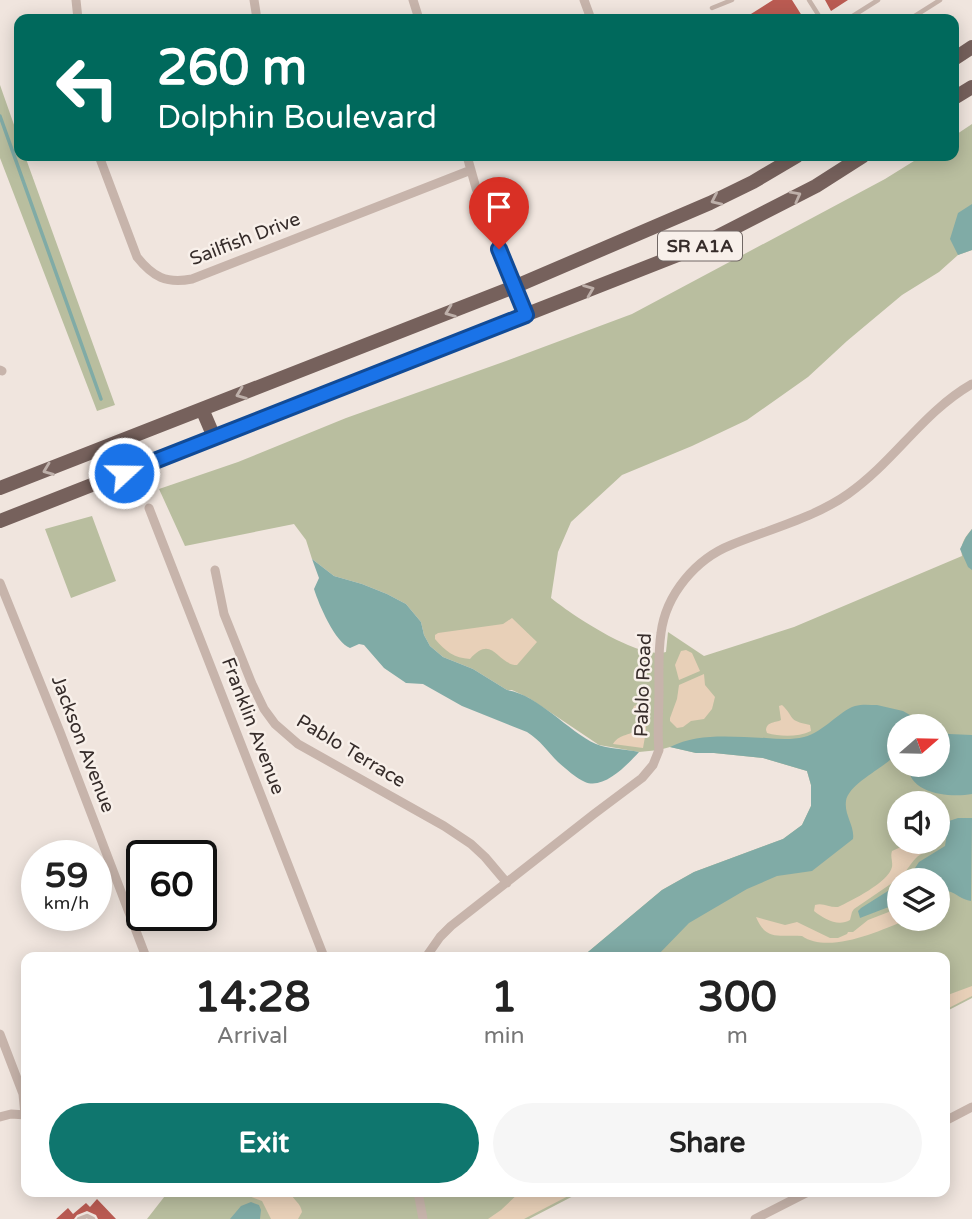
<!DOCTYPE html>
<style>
:root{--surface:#fff;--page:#f6f6f6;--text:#222;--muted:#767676;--accent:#0f766e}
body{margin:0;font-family:"Varela Round",sans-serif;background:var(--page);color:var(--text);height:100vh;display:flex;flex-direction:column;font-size:26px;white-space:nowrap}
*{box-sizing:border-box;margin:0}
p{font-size:23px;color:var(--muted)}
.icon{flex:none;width:38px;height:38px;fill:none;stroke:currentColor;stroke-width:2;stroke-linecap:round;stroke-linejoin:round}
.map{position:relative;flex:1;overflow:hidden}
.panel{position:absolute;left:21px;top:952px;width:929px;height:245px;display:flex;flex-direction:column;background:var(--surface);border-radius:14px;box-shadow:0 4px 18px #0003}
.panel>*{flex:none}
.banner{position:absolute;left:14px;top:14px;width:945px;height:147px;border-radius:14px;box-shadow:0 4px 18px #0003;background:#00695c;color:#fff;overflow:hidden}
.needle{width:46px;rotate:70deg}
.controls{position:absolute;left:887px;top:714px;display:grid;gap:14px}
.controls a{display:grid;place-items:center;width:63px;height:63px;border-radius:50%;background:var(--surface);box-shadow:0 4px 18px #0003;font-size:35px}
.speed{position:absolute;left:21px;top:840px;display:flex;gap:14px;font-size:35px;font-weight:700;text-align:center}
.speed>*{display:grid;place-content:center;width:91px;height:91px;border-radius:50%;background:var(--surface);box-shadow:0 4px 18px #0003;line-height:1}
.speed small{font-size:18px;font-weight:400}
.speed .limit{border:4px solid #111;border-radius:10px;background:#fff;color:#111}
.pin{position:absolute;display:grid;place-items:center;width:60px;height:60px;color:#fff;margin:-72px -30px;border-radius:50% 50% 50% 0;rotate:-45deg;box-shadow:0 0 7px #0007}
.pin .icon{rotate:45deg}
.me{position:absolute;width:77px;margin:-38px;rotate:69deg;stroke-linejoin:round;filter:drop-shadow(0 0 5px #0008)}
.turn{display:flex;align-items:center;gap:24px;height:147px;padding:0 28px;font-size:32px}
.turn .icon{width:91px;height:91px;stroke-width:2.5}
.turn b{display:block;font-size:49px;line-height:60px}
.eta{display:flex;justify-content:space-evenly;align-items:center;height:119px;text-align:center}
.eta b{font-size:42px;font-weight:800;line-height:49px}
.button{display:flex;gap:14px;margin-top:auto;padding:14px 28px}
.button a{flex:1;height:80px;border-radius:42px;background:var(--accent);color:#fff;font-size:28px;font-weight:800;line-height:80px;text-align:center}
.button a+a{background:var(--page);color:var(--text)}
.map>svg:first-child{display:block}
.green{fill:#b9be9f;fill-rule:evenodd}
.sand{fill:#e8d0b8}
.water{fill:#80aba6}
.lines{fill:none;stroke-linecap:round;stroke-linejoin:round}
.stream{stroke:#80aba6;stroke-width:3.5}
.building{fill:#ba5b52}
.lane{stroke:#c7b4ab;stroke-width:4.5}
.street{stroke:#c7b4ab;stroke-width:9}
.primary{stroke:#76615c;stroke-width:14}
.oneway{stroke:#beb0aa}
.route-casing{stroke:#114b97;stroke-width:18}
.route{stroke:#1a73e8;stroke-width:12}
.labels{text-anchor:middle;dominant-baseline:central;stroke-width:5;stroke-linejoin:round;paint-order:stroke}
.shield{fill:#f8f0ea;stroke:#706764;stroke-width:2}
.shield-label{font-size:18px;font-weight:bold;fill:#362c2a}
.street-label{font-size:19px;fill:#362c2a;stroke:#f8f0ea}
</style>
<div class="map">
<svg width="972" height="1219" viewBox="0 0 972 1219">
<rect width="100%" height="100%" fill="#f0e5de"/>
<path class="green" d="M0 85 19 139V156H25L115 405 97 411 0 158Z
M972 124V250L958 255 939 272 902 295 847 341 808 377 747 420 692 446 622 475 571 522 558 552 551 598C572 615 639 660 666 652L668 632 704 656 794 627 962 556C960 545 964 538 972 529V998L945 1012V957H582L662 890 694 872 783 839 802 825 811 806V785L807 771 763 758 714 753H696L670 747 659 750 639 752 599 745 529 698 512 690H507L473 669 443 657 430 646 424 635 421 622 406 604 387 594 362 584 334 576 312 559 306 540 294 524 185 546 159 489 238 462 346 418 506 361 632 314 885 179 922 156H954V136ZM900 726H938V765H900ZM900 803H938V842H900ZM900 880H938V919H900Z
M92 516 116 581 71 598 45 529Z
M168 1192H581L529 1219H147Z"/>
<path class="sand" d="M512 618 537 642 517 665C497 665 493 633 470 659 454 658 445 651 435 639V635L438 633 503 624Z
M686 650 692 653 700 671 679 680 675 665 681 651Z
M704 674 705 685 715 697 712 709 704 719 691 721 683 727 677 728 670 721V718L677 699 679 685Z
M646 702V731L643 748 613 744C620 733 631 736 640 728L639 717 633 709 634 706Z
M782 705C796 718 786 720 810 725L811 731C798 737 781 737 767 733L766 730C767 721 776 723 781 720L779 706Z
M938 826C951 844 926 849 916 858 909 865 906 873 898 879L854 909 852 912 850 920C838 927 824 919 814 911L815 905C823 902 830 908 838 907 851 901 889 882 892 867 893 861 890 857 892 851L901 847 907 842H938Z
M899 908 900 919H923L914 923 908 920 904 921C877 932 828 954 802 936 781 934 766 942 756 917L785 925 797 922 830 938H838L847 934 848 932H853L868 920Z
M972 986V996L945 1010V996Z
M243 1192H290C293 1200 301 1203 302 1212L298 1219H271L262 1201 246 1195Z
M520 1192H576L524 1219H488L501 1210Z"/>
<path class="water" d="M972 204V250L958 255 950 239 958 213Z
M972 529V570L968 567 960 549 966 537Z
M312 559 334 576 362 584 387 594 406 604 421 622 424 635 430 646 443 657 473 669 507 690C537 694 568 731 596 744 608 749 626 749 639 752 628 764 604 790 585 782 576 778 566 769 558 762 548 752 540 740 527 732L462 706 423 684 406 683 384 668 364 645 359 644 350 648C335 642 319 605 314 589L319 578Z
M877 705 903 711 910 715 913 726H900C900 733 901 742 900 748 896 763 849 781 846 801 844 815 855 826 853 839L812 871 777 876 747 889 689 923 656 957H582L662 890 694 872 783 839 802 825 811 806V785L807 771 763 758 714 753H696L670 747C699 732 735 737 766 738 779 739 792 740 804 737 824 732 839 711 855 706 862 704 870 705 877 705Z
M938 730 949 734 972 735V794C950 798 908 794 908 765H938Z
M958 818H972L971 901C962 900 956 893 948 891 944 891 941 891 938 889V880H905L909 877 919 862 945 846 949 821Z
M899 884V903L860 918 858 911 861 908Z
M251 1202 259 1205 261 1210 260 1219H230L241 1206Z"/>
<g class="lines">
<path class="stream" d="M0 116 101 399"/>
</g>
<path class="building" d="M773 0H792L804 19H743Z
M825 0H848L831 11Z
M97 1199 116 1219H98L96 1215 87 1211 77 1215 74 1219H56L68 1208 73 1214 86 1203 90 1207Z"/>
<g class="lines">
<path class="lane" d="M809 0 821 19
M712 8 732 0
M848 19 878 0
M910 19 940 0
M79 1219 87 1216 93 1219"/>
<path class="street" d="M76 0 78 19
M254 0 257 19
M413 0 419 19
M584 0 591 19
M99 156 137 257C153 277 166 284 192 279L471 170
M467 156 476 188 526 315
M0 370 2 371
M149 508 324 957
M215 570 224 614 252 684 264 709 275 724 298 744 444 826 471 844 485 857 507 883
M0 583 60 732 146 957
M426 957 440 937 451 926 594 814 642 778 653 765 659 750C657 731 659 711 659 691 659 672 658 652 661 633 666 594 696 559 731 545 770 529 814 518 848 494 894 462 923 412 972 384
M0 1034 23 1094 25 1115
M0 1117 11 1114 26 1115
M945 1121 972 1107
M418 1192 423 1219
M755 1219 808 1192"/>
<path class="primary" d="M954 59 972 47
M954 98 972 87
M202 409 214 437
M0 488 514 287 710 203 753 182 797 156
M0 521 693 249 816 186 863 156"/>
</g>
<defs><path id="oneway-chevron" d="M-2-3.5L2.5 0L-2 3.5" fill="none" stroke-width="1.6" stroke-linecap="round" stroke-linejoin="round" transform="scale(1.75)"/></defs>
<g class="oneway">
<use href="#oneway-chevron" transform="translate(796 196) rotate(-28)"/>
<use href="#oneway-chevron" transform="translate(716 200) rotate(155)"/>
<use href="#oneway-chevron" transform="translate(589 290) rotate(-22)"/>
<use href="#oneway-chevron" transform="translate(450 312) rotate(159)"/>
<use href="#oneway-chevron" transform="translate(241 394) rotate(159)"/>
<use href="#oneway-chevron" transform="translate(48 470) rotate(159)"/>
</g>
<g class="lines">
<g class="route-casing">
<path id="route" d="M124 473 526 315 499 249"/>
</g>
<use href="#route" class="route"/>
</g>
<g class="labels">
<rect class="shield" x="658" y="231.5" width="84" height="29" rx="5"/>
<g class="shield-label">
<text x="700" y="246">SR A1A</text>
</g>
<g class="street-label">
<text transform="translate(245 239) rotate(-21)">Sailfish Drive</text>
<text transform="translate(643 685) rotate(-88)">Pablo Road</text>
<text transform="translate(253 726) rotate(69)">Franklin Avenue</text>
<text transform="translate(83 744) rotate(69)">Jackson Avenue</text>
<text transform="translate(351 751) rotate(31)">Pablo Terrace</text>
</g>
</g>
</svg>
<div class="controls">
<a><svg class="needle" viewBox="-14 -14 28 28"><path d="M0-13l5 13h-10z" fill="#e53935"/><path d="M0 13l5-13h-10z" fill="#767676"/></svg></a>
<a><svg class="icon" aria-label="sound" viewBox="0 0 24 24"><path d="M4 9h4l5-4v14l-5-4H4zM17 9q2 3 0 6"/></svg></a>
<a><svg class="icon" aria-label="layers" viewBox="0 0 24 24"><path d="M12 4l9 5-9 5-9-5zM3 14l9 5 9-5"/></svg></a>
</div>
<div class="speed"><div>59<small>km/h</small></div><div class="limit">60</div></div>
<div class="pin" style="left:499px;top:249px;background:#d93025"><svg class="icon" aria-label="arrive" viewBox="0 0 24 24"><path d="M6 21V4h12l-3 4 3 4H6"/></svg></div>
<svg class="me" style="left:124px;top:473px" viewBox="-20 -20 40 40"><circle r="17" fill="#1a73e8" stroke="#fff" stroke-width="3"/><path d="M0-11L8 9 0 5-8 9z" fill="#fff"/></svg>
<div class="banner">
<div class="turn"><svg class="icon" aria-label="left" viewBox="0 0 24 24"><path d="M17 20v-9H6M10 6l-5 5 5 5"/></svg><div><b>260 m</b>Dolphin Boulevard</div></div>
</div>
<section class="panel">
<div class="eta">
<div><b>14:28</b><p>Arrival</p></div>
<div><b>1</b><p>min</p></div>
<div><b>300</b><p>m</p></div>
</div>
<div class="button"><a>Exit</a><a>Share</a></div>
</section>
</div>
